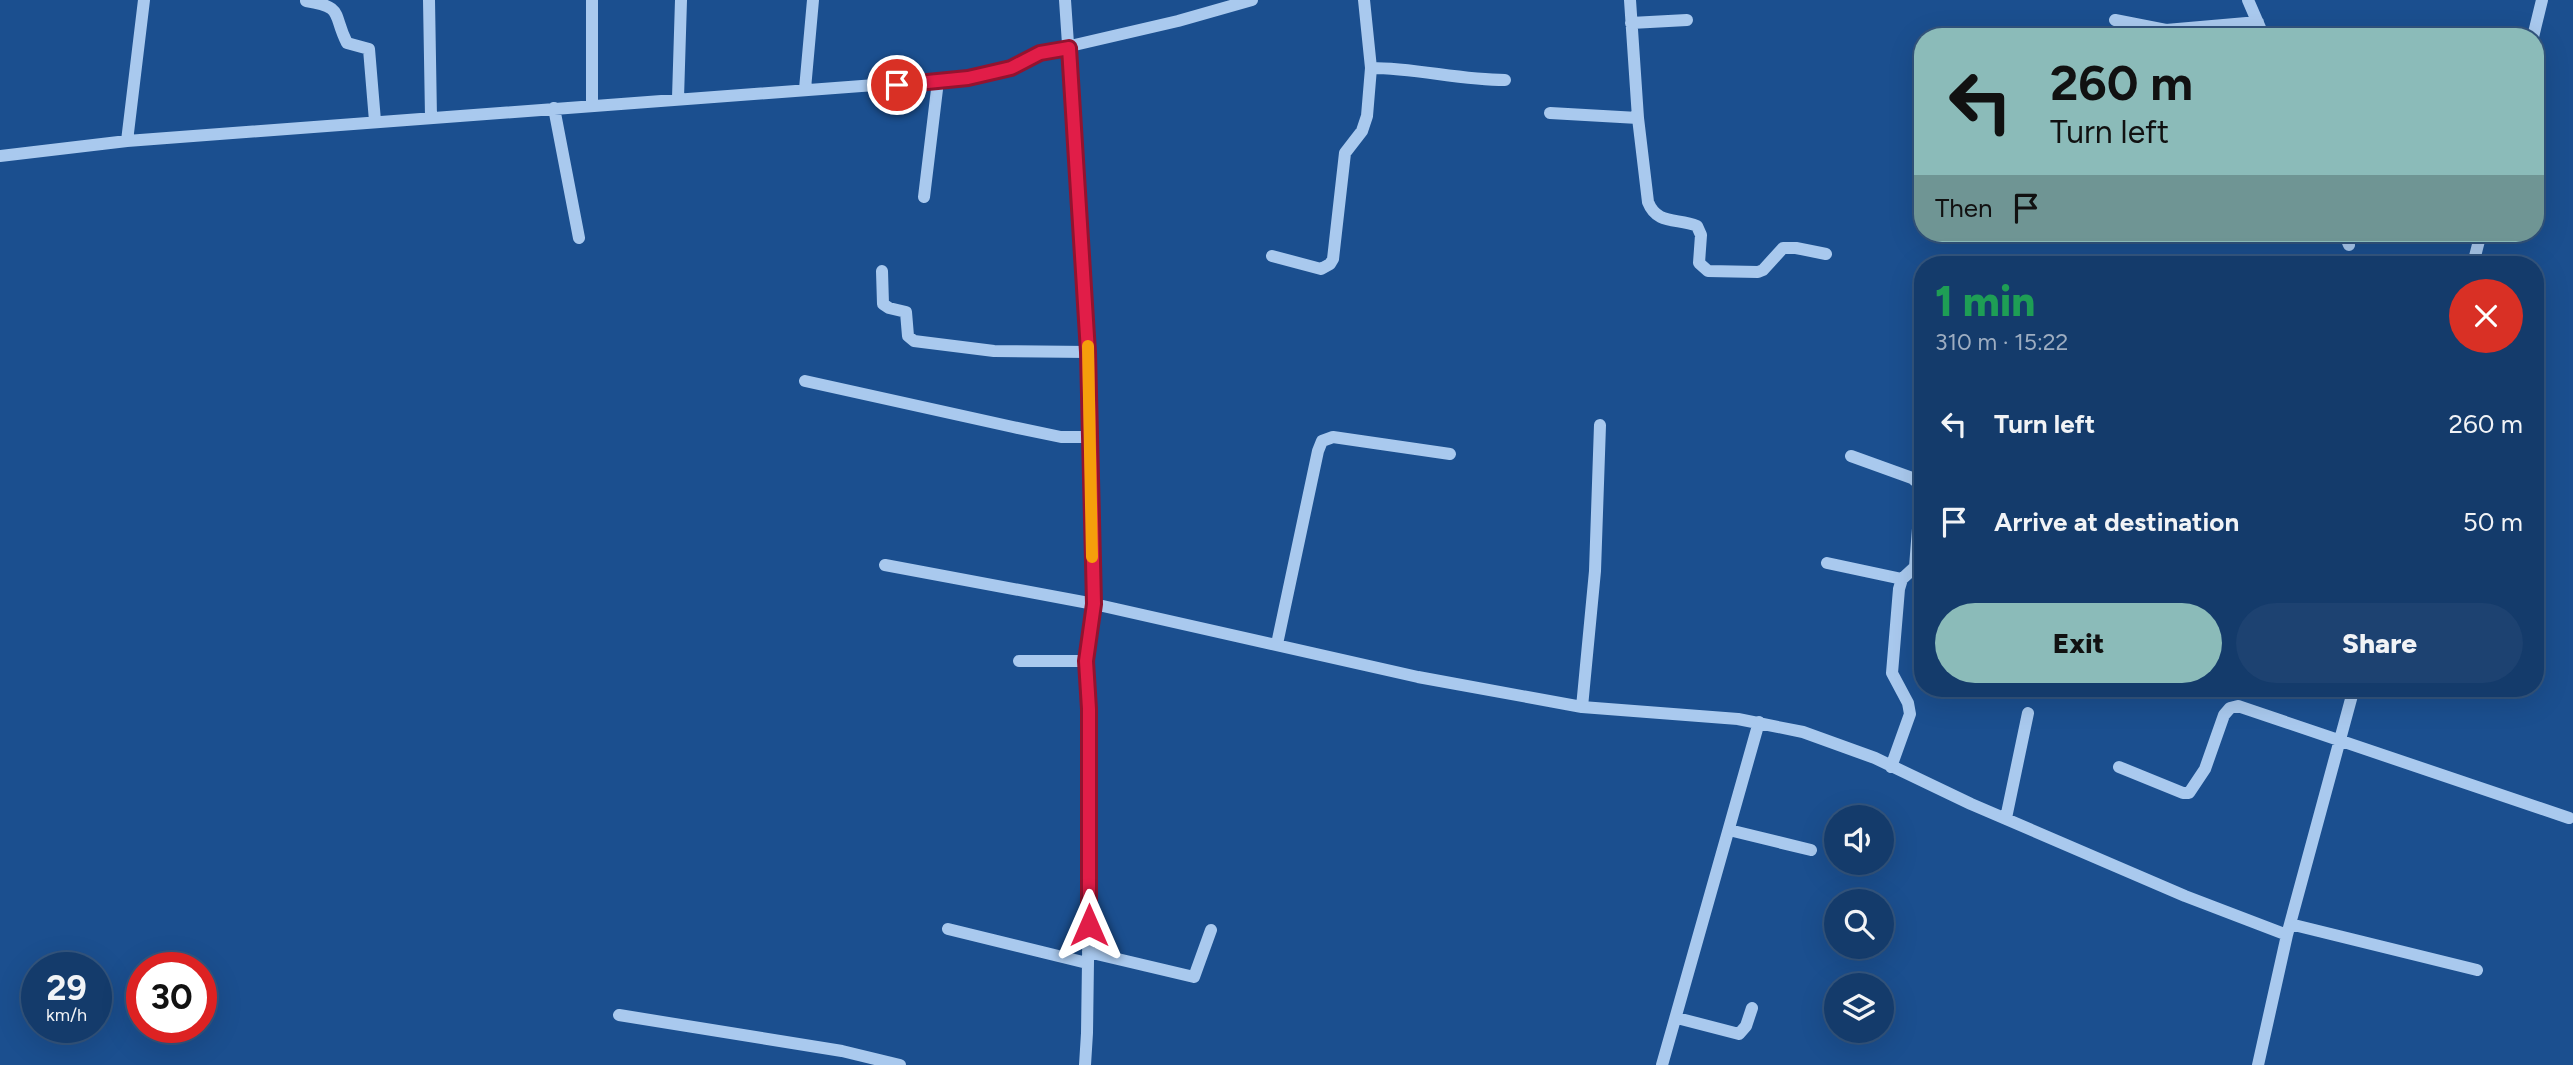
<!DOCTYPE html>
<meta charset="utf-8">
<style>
:root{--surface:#143b6b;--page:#1d4271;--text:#f1f3f6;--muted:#9dadc1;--line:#33557e;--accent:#8bbbb9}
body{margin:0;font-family:Figtree,sans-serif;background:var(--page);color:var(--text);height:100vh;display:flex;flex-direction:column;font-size:26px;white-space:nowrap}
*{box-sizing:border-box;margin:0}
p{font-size:23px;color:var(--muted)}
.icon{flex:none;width:38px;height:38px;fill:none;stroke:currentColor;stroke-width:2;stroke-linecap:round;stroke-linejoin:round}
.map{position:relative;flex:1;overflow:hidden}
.drawer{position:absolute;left:1914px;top:256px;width:630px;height:441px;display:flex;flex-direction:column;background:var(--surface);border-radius:28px;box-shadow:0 7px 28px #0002,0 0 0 2px var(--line)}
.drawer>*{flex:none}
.hud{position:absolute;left:1914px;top:28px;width:630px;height:214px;border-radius:28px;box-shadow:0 7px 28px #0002,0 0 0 2px var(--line);background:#8bbbb9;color:#111;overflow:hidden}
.controls{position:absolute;left:1824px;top:805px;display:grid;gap:14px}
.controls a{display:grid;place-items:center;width:70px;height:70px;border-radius:50%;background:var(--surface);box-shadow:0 7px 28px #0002,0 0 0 2px var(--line);font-size:35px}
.speed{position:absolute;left:21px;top:952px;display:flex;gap:14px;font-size:35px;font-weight:700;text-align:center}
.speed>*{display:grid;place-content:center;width:91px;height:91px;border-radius:50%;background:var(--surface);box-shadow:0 7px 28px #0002,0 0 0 2px var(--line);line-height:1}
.speed small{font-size:18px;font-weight:400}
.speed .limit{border:10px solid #d22;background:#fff;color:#111}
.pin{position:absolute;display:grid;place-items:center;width:60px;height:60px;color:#fff;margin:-30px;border:4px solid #fff;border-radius:50%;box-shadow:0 2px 7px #0007}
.me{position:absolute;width:77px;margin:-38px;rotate:0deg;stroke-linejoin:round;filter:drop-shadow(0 0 5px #0008)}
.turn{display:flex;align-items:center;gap:24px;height:147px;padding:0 21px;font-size:32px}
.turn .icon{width:91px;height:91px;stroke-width:2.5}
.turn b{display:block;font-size:49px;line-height:60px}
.then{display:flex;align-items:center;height:66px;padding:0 21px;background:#0003;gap:14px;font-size:26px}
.round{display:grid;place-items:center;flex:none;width:74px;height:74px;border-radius:37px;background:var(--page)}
.summary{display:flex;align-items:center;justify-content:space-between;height:119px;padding:0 21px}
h1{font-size:42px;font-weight:800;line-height:52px;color:#1e9e55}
.cta{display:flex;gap:14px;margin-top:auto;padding:14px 21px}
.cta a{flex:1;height:80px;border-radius:42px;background:var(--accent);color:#111;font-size:28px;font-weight:800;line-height:80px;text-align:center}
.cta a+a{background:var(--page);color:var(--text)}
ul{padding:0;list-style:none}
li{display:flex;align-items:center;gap:21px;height:98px;padding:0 21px}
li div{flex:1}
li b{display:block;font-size:26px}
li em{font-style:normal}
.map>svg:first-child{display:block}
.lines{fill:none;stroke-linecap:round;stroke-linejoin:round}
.minor{stroke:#a9c9ee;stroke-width:12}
.route-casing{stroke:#92132f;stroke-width:18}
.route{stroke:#e11d48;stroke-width:12}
.slow{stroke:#f59e0b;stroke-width:12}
</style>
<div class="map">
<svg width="2573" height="1065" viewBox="0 0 2573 1065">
<rect width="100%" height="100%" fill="#1b4f8f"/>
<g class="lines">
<path class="minor" d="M429 0 431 117
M592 0V106
M1065 0 1089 352 1094 604 1086 661 1090 819 1087 1033 1085 1065
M1630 0 1638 118 1648 202C1657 225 1677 218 1697 226L1701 235 1699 263 1708 271 1758 272 1763 270 1783 248H1796L1826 254
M2248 0 2264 37
M306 1C345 7 332 14 347 43L369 49 375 121
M2115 20 2166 30 2258 22
M1631 23 1687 20
M2533 37 2542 0
M1371 68C1416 68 1460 80 1505 80
M805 89 813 0
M678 98 681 0
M554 108 579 238
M1550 113 1638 118
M127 141 144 0
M0 156 127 141 968 78 1011 68 1040 53 1178 21 1252 0
M924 197 938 81
M2344 233 2349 245
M1272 256 1321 269 1330 264 1333 259 1345 153 1362 131 1367 116 1371 68 1364 0
M2025 263 2032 264
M2473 264 2481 233
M882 271 883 304 889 308 906 312 908 336 914 341 994 351 1089 352
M805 381 1013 427 1061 437H1090
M1851 456 1912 478 1917 482 1921 490 1915 567 1902 579 1899 589 1892 673 1908 703 1910 714 1891 767
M1827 563 1902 579
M885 565 1094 604 1418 677 1582 707 1738 719 1803 732 1875 758 1971 804 2185 896 2287 935
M1277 644 1318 451 1322 441 1333 437 1450 454
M1019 661H1086
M1582 707 1595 571 1600 425
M2119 767 2183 793H2189L2205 769 2224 715 2230 708 2238 706 2569 818
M2006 818 2028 713
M1729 830 1811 850
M2290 924 2477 970
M948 929 1087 963
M1088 952 1194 977 1211 930
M619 1015 842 1051 900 1065
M1677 1018 1739 1034 1746 1026 1752 1008
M1662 1065 1759 722
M2258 1065 2287 935 2354 688"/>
</g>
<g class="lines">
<g class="route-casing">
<path id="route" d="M897 85 968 78 1011 68 1040 53 1069 48 1088 352 1094 604 1086 661 1089 709V925"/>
</g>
<use href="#route" class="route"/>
<path class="slow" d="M1088 346 1092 557"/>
</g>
</svg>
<div class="controls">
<a><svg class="icon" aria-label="sound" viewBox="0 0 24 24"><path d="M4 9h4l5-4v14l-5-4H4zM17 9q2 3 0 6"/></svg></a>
<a><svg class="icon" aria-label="search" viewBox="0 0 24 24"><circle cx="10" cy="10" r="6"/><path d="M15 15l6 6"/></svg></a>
<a><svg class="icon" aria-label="layers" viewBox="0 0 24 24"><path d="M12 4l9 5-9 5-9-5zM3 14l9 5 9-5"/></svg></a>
</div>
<div class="speed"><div>29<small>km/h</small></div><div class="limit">30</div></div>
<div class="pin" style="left:897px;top:85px;background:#d93025"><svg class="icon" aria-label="arrive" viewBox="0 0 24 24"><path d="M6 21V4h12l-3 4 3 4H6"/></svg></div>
<svg class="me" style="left:1089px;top:925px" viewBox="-20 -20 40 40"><path d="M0-17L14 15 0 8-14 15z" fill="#e11d48" stroke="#fff" stroke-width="4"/></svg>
<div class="hud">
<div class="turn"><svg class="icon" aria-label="left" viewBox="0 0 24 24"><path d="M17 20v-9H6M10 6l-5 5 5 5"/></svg><div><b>260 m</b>Turn left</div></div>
<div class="then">Then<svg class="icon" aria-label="arrive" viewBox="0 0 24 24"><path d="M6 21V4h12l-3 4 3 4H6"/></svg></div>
</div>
<section class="drawer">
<div class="summary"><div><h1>1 min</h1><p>310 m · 15:22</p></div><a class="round" style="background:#d93025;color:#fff"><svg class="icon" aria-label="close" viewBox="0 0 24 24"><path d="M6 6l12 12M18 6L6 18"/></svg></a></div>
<ul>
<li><svg class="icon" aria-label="left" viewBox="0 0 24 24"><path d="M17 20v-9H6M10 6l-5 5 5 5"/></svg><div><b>Turn left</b></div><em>260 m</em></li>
<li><svg class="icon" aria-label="arrive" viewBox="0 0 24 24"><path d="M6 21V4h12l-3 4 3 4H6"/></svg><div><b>Arrive at destination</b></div><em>50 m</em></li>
</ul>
<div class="cta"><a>Exit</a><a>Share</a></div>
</section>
</div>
